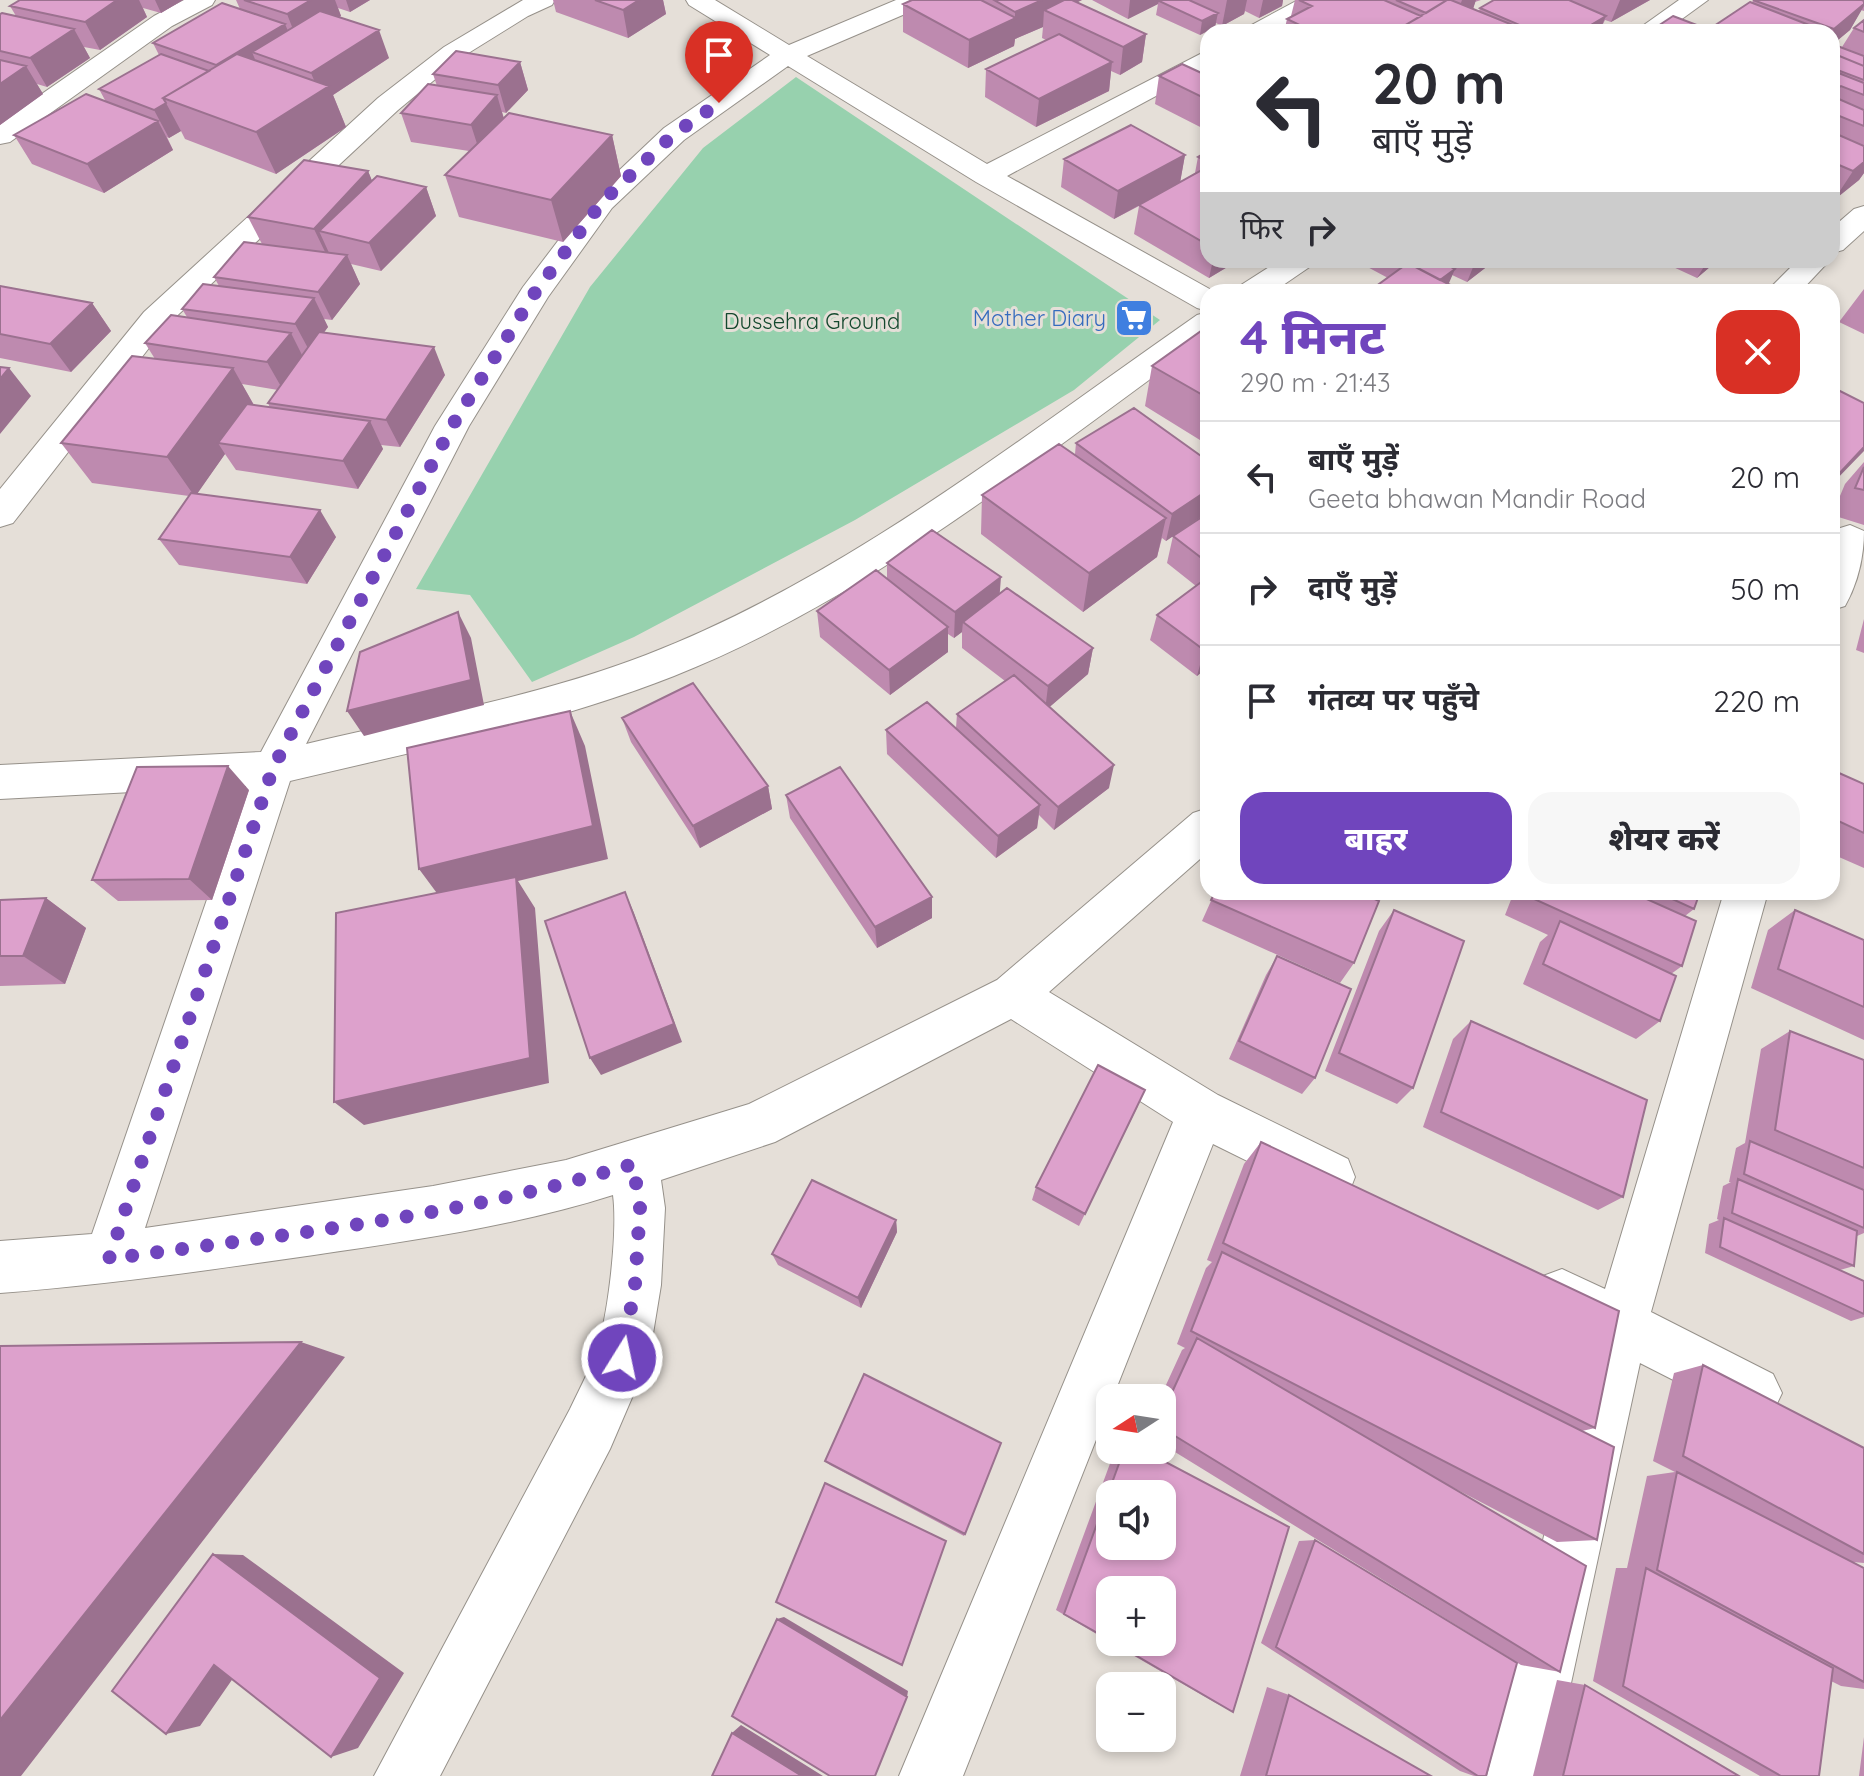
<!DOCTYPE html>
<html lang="hi">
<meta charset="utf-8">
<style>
:root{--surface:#fff;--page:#f7f7f7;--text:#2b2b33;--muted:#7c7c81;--line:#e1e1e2;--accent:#7045bd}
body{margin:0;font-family:Quicksand,"Noto Sans Devanagari",sans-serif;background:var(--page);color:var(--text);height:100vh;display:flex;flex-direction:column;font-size:30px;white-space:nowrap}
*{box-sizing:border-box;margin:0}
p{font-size:26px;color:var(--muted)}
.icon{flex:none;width:44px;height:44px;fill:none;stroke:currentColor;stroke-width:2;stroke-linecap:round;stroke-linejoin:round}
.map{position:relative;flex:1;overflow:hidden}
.drawer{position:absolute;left:1200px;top:284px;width:640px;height:616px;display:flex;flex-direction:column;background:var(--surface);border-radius:24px;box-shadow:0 4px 12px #0003}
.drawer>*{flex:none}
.banner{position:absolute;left:1200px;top:24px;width:640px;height:244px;border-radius:24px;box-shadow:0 4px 12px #0003;background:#fff;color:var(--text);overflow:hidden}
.needle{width:52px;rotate:258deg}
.tools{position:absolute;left:1096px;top:1384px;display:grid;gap:16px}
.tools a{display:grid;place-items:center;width:80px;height:80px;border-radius:16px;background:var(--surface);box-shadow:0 4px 12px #0003;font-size:40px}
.pin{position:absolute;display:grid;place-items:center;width:68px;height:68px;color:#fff;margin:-82px -34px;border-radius:50% 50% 50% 0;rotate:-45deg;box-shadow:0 0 8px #0007}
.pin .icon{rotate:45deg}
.me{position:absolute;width:88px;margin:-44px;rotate:10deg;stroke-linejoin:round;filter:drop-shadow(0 0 6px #0008)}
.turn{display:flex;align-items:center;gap:28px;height:168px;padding:0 40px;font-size:36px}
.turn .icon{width:104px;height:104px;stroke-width:2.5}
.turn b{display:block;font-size:56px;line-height:68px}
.then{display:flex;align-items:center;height:76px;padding:0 40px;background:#0003;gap:16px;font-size:30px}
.round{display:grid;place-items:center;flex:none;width:84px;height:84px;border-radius:24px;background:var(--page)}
.summary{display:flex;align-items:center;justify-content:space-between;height:136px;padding:0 40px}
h1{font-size:48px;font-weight:800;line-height:60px;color:var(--accent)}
.button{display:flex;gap:16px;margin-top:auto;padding:16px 40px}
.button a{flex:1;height:92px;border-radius:24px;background:var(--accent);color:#fff;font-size:32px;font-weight:800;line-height:92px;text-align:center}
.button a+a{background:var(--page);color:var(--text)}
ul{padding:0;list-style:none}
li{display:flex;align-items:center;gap:24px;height:112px;padding:0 40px;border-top:2px solid var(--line)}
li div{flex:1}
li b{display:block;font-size:30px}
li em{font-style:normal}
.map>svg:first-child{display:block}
.green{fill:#97d1ae}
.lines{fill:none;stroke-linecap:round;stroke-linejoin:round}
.street-casing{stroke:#96918a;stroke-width:2}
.street{fill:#fff;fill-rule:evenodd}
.wall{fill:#be8aaf;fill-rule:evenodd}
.shaded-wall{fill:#9b718f}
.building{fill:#dda1cc;stroke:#9b718f;stroke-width:2;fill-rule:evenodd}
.route{stroke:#7045bd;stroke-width:14;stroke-dasharray:0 25.2}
.labels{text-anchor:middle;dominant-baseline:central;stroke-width:6;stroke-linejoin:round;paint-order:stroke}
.far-shop-label{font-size:22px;fill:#366cbe;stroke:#e5dfd8;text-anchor:end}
.far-park-label{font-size:22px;fill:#14492e;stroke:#e5dfd8}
</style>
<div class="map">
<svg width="1864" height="1776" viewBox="0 0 1864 1776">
<rect width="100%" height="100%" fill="#e5dfd8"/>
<path class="green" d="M796 77 1160 320 1074 390 855 520 634 637 532 682 470 595 416 589 590 287 703 148Z"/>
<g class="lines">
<g class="street-casing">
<path id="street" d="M184 0H215L212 5 172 26 10 142 0 144V123L154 16Z
M523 0H555L552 5 528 16 462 57 398 110 166 326 13 523 0 527V489L144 312 378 98 444 47Z
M686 0H715L789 45 896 0H929L926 5 807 56 987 164 1208 50V68L1007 176 1215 292H1208V311L1197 308 976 182 788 66 684 140 612 208 548 297 469 426 306 744C420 717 537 697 646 655 847 577 1021 437 1197 315L1208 312V337C1038 459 870 598 674 676 550 725 419 750 290 781L145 1228 433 1186 566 1160 749 1104 997 980 1193 813 1208 808V852L1049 992 1218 1095 1348 1159 1355 1177 1348 1195 1330 1202 1213 1144 963 1776H899L1173 1122 1011 1019 775 1142 661 1180 665 1208 661 1285 649 1358 610 1449 440 1776H374L570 1409C578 1392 587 1375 594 1358 608 1322 618 1232 613 1195 516 1226 415 1240 314 1255 210 1270 106 1285 0 1293V1241L92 1234 246 786 0 799V765L261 752 435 426 523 287 592 196 664 128 770 55 689 5Z
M1298 0H1329L1326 5 1276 32H1244L1248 27Z
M1679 0H1708L1664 32H1634Z
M1864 206V231L1843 250 1832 253V228L1854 209Z
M1280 260H1315L1311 266 1273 292H1236L1241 285Z
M1798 260H1830L1800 292H1766Z
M1850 525 1864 531C1864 556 1858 583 1845 606L1832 610V538L1837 529Z
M1724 892H1768L1651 1312 1773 1374 1782 1393 1773 1412 1754 1421 1640 1363 1551 1776H1487L1591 1338 1543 1314 1536 1295 1543 1276 1562 1269 1605 1289Z"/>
</g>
<use href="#street" class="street"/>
</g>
<path class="wall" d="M20 0H183L161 13 143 8 147 17 100 50 84 47 90 58 47 87 37 84 43 94 0 125V14L16 16 10 6Z
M236 0H370L350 12 338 8 341 16 339 17 389 58 333 95 346 127 276 174 185 139 181 131 169 138 167 137 173 150 104 193 32 164 14 135 106 102 99 89 159 55 153 43 240 9Z
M553 0H663L666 14 628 38 556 12Z
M912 0H1082L1077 2 1146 34 1142 62 1120 75 1111 71 1109 91 1036 127 985 97 986 69 1046 40 1042 38 1043 27 1015 39 1014 46 968 68 903 32V4Z
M1092 0H1283L1282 6 1259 18 1245 11 1244 14 1222 26 1216 23 1215 27 1200 35 1156 15 1158 4 1128 19Z
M1295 0H1481L1475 2 1473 9 1479 11 1480 8 1494 0H1650L1611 22 1605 20 1599 32H1284L1287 19 1291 16Z
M1753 0H1864V11L1861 10 1850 30 1833 44 1842 47 1854 28 1864 20V173L1859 180 1834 200 1832 199V32H1652L1657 29 1658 26 1713 31 1717 24 1752 3Z
M520 62 528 90 506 113 502 112 504 118 612 135 621 176 563 242 459 217 445 175 469 151 411 142 401 113 437 86 433 74Z
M1159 76H1208V131L1155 104Z
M1208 151V260H1239L1209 278 1134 234 1139 206 1114 219 1061 187 1064 159 1185 155 1180 182 1195 173 1198 157Z
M368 171 372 181 426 187 436 216 381 271 351 264 360 284 332 320 324 319 328 327 323 333 445 375 400 447 381 445 383 449 358 489 236 470 225 454 197 493 336 537 307 584 179 565 159 539 189 496 92 483 61 443 155 359 145 343 187 317 182 309 219 286 214 277 262 244 248 217ZM242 384 278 390 268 403 270 408 254 405Z
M1362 260H1491L1489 265 1467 282 1452 275 1448 284 1388 278 1360 263Z
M1658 260H1718L1697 278Z
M0 286 92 303 111 331 71 372 0 358Z
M1864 289V334L1839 322Z
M1208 326V445L1145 406 1152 366Z
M1076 443 1208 461V512L1166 541 1162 538 1157 557 1083 612 981 534 982 495 1075 454Z
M1864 462V525L1832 515 1845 484Z
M1208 513V667L1197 676 1150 640 1157 615 1196 586 1167 563 1173 536Z
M887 563 999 594 1093 648 1088 674 1049 707 1109 788 1054 830 1039 815 1037 828 996 858 887 754 886 730 956 728 957 714 1005 681 962 648V632L954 638 948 634V652L890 695 820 637 817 611 887 579Z
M1864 619V653L1856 650Z
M622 718 768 786 772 809 700 848 631 742Z
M1839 773 1864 784V868L1832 854V779Z
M249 790 212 900 118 901 92 880Z
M786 795 932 918 877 948 790 818Z
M1215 892 1354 963 1340 983 1202 921Z
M1514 892H1700L1694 909 1685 916 1682 966 1671 974 1660 1021 1636 1039 1523 984 1540 942 1548 935 1505 915Z
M46 898 86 928 65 984 0 986V900Z
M1394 910 1413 1088 1397 1104 1325 1071 1379 931Z
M1795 910 1864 940V1040L1751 988 1768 930Z
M1277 956 1315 1078 1302 1094 1229 1059 1266 975Z
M1471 1021 1623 1197 1598 1210 1423 1127 1453 1039Z
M1790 1031 1864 1060V1233L1857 1236 1854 1266 1840 1270 1864 1281V1317L1851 1321 1705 1253 1709 1224 1719 1220 1717 1219 1723 1186 1731 1182H1729L1736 1148 1745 1143 1761 1049Z
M1138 1106 1079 1226 1032 1200 1036 1187Z
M1261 1142 1595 1428 1582 1431 1597 1540 1557 1542 1452 1487 1560 1672 1521 1665 1162 1444V1398H1160L1182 1350 1185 1348 1177 1344 1206 1268 1212 1262 1207 1260 1244 1164Z
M896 1220 897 1232 861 1308 778 1265 772 1254Z
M1703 1365 1864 1448V1563L1853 1562 1864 1568V1689L1841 1686 1831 1681 1819 1776H1760L1593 1681 1616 1568H1627L1647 1476 1675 1472 1653 1461 1674 1373Z
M1115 1450H1143L1233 1712 1214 1702 1110 1642H1162L1110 1590V1642L1056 1610Z
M825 1461 965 1534 964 1536 830 1465Z
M1315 1540 1486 1776H1474L1460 1771 1261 1643 1299 1541Z
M1557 1680 1585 1685 1739 1776H1533Z
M1267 1687 1289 1695 1431 1776H1240Z
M1864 1737V1776H1859Z"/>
<path class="shaded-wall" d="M117 0H139L147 17 100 50 85 22Z
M155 0H183L161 13Z
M311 0H335L341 16 298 42 287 14Z
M346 0H370L350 12Z
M639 0H663L666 14 628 38 623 10Z
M1042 0H1082L1072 5 1044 10 1043 27 1015 39 1014 46 968 68 969 40 1015 19V12Z
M1130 0H1163L1159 1 1158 4 1128 19Z
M1227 0H1247L1244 14 1222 26Z
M1263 0H1283L1282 6 1259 18Z
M1462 0H1476L1470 18 1452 28Z
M1620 0H1650L1611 22Z
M1864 4V6L1850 30 1832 45V33L1834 29Z
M1218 13 1215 27 1200 35 1202 21Z
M1606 16 1599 32H1579Z
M285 24 297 52H252L261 74 230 93 216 65Z
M74 29 90 58 47 87 30 58Z
M379 30 389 58 333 95 346 127 276 174 256 132 319 92 311 73Z
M1146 34 1142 62 1120 75 1123 47Z
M520 62 528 90 506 113 498 85Z
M1112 62 1109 91 1036 127 1039 99Z
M26 66 43 94 0 125V84Z
M1841 86 1832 100V92Z
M497 95 505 123 480 153 471 125Z
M166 103 181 131 169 138 154 110Z
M158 121 173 150 104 193 87 164Z
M612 135 621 176 563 242 551 200Z
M1185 155 1180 183 1114 219 1118 191Z
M1864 162V173L1859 180 1834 200 1853 171Z
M368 171 380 200 319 231 330 255 328 258 314 229Z
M426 187 436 216 381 271 369 243Z
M347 255 360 284 332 320 318 292Z
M1213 260H1239L1209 278Z
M1476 260H1491L1489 265 1467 282Z
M1708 260H1718L1697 278Z
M1455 269 1449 283 1437 292 1433 285Z
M314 298 328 327 310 352 295 324Z
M92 303 111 331 71 372 50 344Z
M291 333 305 361 283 390 267 362Z
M434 347 445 375 400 447 386 420Z
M9 368 31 396 0 434V379Z
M233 368 256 409 218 443 225 454 195 497 167 457Z
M370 421 383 449 358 489 343 461Z
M1864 447V451L1832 484V481Z
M1208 490V512L1166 541 1172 514Z
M320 510 336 537 307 584 290 557Z
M1166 518 1157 557 1083 612 1089 573Z
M1001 577 999 603 963 622 962 632 954 638 955 612Z
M458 612 471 638 484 705 364 736 347 711Z
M948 627V652L890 695 889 670Z
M1208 647V667L1197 676 1204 650Z
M1093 648 1088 674 1045 711 1048 686Z
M570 711 585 746 608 859 518 881 535 908 549 1083 364 1125 334 1102 442 900 419 869Z
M1114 765 1109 788 1054 830 1058 807Z
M228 766 249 790 212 900 189 879Z
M768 786 772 809 700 848 693 826Z
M1040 805 1037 828 996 858 998 836Z
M625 892 634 913 682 1042 601 1075 590 1058Z
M932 897V918L877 948 875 927Z
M46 898 86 928 65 984 23 956Z
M896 1220 897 1232 861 1308 858 1298Z
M301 1342 345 1357 21 1776H0V1720Z
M213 1554 243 1555 404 1673 358 1748 331 1757Z
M784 1617 908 1691 907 1697 777 1619Z
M245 1661 200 1726 166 1734 214 1665Z
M741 1725 823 1776H802L732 1733Z"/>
<path class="building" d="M20 0H117L85 22 10 6Z
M244 0H311L287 14Z
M595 0H639L623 10Z
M912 0H981L1016 18 969 40 903 4Z
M994 0H1042L1015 12Z
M1064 0H1072L1146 34 1123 47 1044 10Z
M1161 0H1189L1218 13 1202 21 1159 1Z
M1299 0H1384L1421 16 1393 32H1314L1287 19 1312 6Z
M1396 0H1447L1426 13Z
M1447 0H1451L1530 32H1394Z
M1494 0H1569L1606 16 1579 32H1536L1480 8Z
M1753 0H1862L1864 1V4L1834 29Z
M1750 2 1827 32H1737L1717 24Z
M222 3 285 24 216 65 153 43Z
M320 11 379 30 311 73 252 52Z
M2 13 74 29 30 58 0 51V14Z
M1673 16 1715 32H1674L1658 26Z
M1864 20V32L1854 28Z
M1257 29 1265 32H1251Z
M1657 29 1665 32H1652Z
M1059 34 1112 62 1039 99 986 69Z
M1832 44 1864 56V66L1832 53Z
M456 51 520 62 498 85 433 74Z
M1832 53 1864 66V80L1832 68Z
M161 54 209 71 163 98 166 103 154 110 99 89Z
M237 54 329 86 256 132 163 98Z
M0 60 26 66 0 84Z
M1182 64 1208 76V100L1159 76Z
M1836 72 1864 83V95L1841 86 1832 92V74Z
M428 84 497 95 471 125 401 113Z
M86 94 158 121 87 164 14 135Z
M1832 96 1864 110V126L1832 113Z
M509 113 612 135 551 200 445 175Z
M1131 125 1185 155 1118 191 1064 159Z
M1832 132 1864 146V162L1853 171 1832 162Z
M1208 151V162L1198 157Z
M304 160 368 171 314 229 248 217Z
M1202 170 1208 173V245L1139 205Z
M377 176 426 187 369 243 319 231Z
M244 242 347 255 318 292 214 277Z
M1386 260H1438L1455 269 1440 280 1408 263 1401 268Z
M1408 263 1458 289 1454 292H1368Z
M203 284 314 298 295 324 182 309Z
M0 286 92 303 50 344 0 334Z
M1585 288 1594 292H1581Z
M171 315 291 333 267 362 145 343Z
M1208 326V398L1152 366Z
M319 332 434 347 386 420 268 403Z
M132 356 233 368 167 457 61 443Z
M0 367 9 368 0 379Z
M1832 387 1864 403V447L1835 478 1832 476Z
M247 404 370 421 343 461 218 443Z
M1134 408 1208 461V490L1172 514 1076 443Z
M1059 444 1166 518 1089 573 982 495Z
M1864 467V490L1855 488Z
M191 493 320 510 290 557 159 539Z
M1208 513V563L1173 536Z
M932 530 1001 577 955 612 887 563Z
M876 570 948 627 889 670 817 611Z
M1208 577V647L1204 650 1157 615Z
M1007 588 1093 648 1048 686 963 622Z
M458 612 471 680 347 711 360 652Z
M1014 675 1114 765 1058 807 957 714Z
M693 683 768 786 693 826 622 718Z
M927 702 1040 805 998 836 886 730Z
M570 711 593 826 419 869 407 748Z
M228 766 189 879 92 880 137 767Z
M840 767 932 897 875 927 786 795Z
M1839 773 1864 784V833L1832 818V792Z
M516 877 530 1058 334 1102 336 913Z
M625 892 674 1024 590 1058 545 921Z
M1215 892H1359L1379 901 1354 963 1211 900Z
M1524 892H1631L1696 921 1682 966 1523 894Z
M1657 892H1700L1694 909Z
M46 898 23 956H0V900Z
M1394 910 1464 941 1413 1088 1339 1053Z
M1795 910 1864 940V1007L1778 969Z
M1560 921 1676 976 1660 1021 1543 964Z
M1277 956 1351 989 1315 1078 1239 1041Z
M1471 1021 1647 1100 1623 1197 1441 1112Z
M1790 1031 1864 1060V1168L1775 1130Z
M1098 1065 1145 1090 1085 1214 1036 1187Z
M1750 1141 1864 1190V1228L1744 1174Z
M1261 1142 1619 1311 1595 1428 1223 1243Z
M1738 1179 1857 1231 1854 1266 1732 1213Z
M812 1180 896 1220 858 1298 772 1254Z
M1724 1218 1864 1281V1314L1720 1247Z
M1222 1252 1614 1447 1597 1540 1191 1331Z
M1197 1338 1586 1566 1560 1672 1162 1428V1414Z
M301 1342 0 1720V1346Z
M1703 1365 1864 1448V1554L1683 1456Z
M864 1374 1001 1443 965 1534 825 1461Z
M1124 1450H1143L1289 1527 1233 1712 1113 1642H1162V1590H1110V1640L1064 1614ZM1110 1494H1162V1546H1110Z
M1677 1472 1864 1568V1682L1657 1570Z
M825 1483 946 1541 902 1665 776 1602Z
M1315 1540 1517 1663 1486 1776H1478L1276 1647Z
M213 1554 380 1678 331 1757 214 1665 166 1734 112 1691Z
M1646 1568 1833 1668 1819 1776H1781L1623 1686Z
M777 1619 907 1697 875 1776H830L732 1716Z
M1585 1685 1739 1776H1563Z
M1289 1695 1431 1776H1266Z
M732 1733 802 1776H712Z"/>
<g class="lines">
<path class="route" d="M622 1358 635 1285 640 1208 633 1164C463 1217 284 1234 109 1259L273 768 452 426 534 294 602 202 674 134 719 103"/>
</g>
<defs>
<g id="supermarket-square" transform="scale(2)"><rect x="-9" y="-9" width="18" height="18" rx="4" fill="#3f7fe0" stroke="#e5dfd8"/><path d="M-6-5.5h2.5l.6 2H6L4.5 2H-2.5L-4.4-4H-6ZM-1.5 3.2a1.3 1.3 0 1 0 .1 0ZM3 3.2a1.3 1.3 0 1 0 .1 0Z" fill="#fff"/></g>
</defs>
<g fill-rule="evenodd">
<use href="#supermarket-square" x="1134" y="318"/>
</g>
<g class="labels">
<g class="far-shop-label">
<text x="1106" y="318">Mother Diary</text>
</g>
<g class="far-park-label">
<text x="812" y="321">Dussehra Ground</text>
</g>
</g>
</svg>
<div class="tools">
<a><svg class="needle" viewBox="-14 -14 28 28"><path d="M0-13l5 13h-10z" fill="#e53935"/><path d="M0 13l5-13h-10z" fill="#7c7c81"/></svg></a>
<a><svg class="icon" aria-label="sound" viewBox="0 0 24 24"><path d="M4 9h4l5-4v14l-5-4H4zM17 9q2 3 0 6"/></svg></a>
<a>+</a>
<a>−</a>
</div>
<div class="pin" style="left:719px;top:103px;background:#d93025"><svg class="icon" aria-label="arrive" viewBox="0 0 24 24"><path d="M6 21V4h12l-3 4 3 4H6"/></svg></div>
<svg class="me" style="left:622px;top:1358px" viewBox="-20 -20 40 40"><circle r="17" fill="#7045bd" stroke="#fff" stroke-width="3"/><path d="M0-11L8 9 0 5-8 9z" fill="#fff"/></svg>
<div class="banner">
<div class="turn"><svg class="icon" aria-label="left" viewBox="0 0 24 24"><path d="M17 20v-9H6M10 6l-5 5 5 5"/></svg><div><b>20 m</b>बाएँ मुड़ें</div></div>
<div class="then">फिर<svg class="icon" aria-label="right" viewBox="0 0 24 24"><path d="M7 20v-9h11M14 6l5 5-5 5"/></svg></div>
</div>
<section class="drawer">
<div class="summary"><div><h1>4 मिनट</h1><p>290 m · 21:43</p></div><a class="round" style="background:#d93025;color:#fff"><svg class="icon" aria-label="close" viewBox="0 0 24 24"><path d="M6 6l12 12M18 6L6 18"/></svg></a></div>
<ul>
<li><svg class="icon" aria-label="left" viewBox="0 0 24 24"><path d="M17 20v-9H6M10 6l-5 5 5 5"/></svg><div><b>बाएँ मुड़ें</b><p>Geeta bhawan Mandir Road</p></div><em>20 m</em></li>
<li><svg class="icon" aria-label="right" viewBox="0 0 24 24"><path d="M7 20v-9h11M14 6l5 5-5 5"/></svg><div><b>दाएँ मुड़ें</b></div><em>50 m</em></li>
<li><svg class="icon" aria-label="arrive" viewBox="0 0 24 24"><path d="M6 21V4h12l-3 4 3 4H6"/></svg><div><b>गंतव्य पर पहुँचे</b></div><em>220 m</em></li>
</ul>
<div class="button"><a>बाहर</a><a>शेयर करें</a></div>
</section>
</div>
